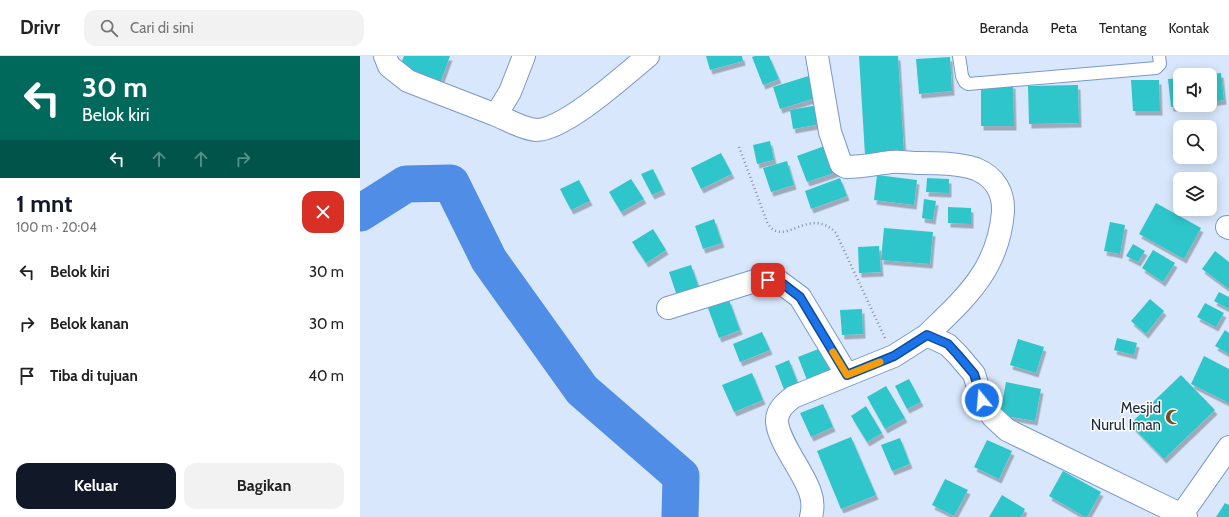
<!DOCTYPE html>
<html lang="id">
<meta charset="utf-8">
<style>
:root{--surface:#fff;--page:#f2f2f2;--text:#222;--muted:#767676;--line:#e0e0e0;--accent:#111827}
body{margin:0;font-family:Cabin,sans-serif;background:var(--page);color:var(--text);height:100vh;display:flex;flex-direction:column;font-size:15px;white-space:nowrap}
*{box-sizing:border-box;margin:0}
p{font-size:13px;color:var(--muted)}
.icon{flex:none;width:22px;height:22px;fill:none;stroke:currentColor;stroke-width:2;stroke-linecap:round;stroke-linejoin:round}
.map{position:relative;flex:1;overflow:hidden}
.sheet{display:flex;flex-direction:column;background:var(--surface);width:360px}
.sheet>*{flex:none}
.banner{background:#00695c;color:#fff;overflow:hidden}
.controls{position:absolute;left:813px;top:12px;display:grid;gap:8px}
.controls a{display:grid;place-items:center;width:44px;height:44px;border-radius:8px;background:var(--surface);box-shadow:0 2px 10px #0003;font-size:20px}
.pin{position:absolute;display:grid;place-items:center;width:34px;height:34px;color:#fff;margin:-17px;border-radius:8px;box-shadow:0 2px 6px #0006}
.me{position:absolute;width:44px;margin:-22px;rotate:343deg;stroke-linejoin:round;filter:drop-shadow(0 0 3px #0008)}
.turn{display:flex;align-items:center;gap:14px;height:84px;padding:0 16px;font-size:18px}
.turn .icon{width:52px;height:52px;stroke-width:2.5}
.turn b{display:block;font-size:28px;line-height:34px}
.lanes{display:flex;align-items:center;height:38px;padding:0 16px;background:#0003;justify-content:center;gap:20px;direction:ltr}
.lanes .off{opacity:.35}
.round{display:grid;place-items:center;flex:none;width:42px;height:42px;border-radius:12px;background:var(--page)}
.overview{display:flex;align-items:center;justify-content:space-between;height:68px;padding:0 16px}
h1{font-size:24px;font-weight:800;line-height:30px;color:var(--accent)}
.action{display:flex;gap:8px;margin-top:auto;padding:8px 16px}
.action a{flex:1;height:46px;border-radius:12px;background:var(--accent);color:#fff;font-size:16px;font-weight:800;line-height:46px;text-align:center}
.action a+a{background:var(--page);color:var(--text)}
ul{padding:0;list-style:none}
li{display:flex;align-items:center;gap:12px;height:52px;padding:0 16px}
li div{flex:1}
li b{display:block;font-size:15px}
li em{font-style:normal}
header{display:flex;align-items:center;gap:24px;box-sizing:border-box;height:56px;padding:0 20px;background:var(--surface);border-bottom:1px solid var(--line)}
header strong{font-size:19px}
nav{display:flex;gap:22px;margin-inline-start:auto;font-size:14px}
.search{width:280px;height:36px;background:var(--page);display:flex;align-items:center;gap:10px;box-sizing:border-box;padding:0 14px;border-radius:12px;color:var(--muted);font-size:15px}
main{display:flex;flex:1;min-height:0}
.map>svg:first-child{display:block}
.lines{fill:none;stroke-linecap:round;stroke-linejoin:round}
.river{stroke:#4f8de6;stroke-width:37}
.building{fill:#2fc6ca;filter:url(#shadow)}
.lane-casing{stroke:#7899cb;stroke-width:14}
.street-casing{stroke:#7899cb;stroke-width:24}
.path{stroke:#8391a5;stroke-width:2.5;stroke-dasharray:1 3;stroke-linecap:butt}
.lane{stroke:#fff;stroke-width:12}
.street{stroke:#fff;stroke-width:22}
.route-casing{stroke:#114b97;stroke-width:10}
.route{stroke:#1a73e8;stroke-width:7}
.slow{stroke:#f59e0b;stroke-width:7}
.labels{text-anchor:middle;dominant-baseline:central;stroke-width:3;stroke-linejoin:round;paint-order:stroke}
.poi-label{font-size:15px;fill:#1c2a3d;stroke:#fff;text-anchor:end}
</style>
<header>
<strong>Drivr</strong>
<div class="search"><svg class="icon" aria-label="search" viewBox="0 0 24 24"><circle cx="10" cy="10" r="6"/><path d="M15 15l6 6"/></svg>Cari di sini</div>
<nav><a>Beranda</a><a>Peta</a><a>Tentang</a><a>Kontak</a></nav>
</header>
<main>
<section class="sheet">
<div class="banner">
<div class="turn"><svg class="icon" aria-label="left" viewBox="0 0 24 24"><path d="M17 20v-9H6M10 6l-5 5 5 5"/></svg><div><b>30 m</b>Belok kiri</div></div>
<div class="lanes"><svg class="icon" aria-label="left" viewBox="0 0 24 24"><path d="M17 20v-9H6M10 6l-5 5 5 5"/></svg><svg class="icon off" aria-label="ahead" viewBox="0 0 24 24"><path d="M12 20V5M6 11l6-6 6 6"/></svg><svg class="icon off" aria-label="ahead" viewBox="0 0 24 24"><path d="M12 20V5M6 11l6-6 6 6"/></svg><svg class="icon off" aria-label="right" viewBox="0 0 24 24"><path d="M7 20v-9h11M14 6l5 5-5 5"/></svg></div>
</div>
<div class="overview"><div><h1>1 mnt</h1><p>100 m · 20:04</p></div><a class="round" style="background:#d93025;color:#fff"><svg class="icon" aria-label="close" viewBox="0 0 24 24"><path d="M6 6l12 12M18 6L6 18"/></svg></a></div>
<ul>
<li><svg class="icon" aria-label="left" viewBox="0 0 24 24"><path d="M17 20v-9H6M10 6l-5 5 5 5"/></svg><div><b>Belok kiri</b></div><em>30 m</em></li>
<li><svg class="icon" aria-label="right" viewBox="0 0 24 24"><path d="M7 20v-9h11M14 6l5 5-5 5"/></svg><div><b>Belok kanan</b></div><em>30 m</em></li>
<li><svg class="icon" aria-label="arrive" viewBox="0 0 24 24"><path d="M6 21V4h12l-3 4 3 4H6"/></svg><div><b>Tiba di tujuan</b></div><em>40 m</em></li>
</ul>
<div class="action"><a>Keluar</a><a>Bagikan</a></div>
</section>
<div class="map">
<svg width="869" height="461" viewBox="0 0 869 461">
<defs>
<filter id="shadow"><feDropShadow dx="2.5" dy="4.5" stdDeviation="0" flood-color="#0004"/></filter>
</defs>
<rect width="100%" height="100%" fill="#d8e7fc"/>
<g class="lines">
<path class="river" d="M0 157 46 128 91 127 129 204 222 334 321 420 320 461"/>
</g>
<path class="building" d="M44 0H90L79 30 39 13Z
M346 0H382L383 5 350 14Z
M395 0H409L419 23 403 29 392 1Z
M499 0H538L544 97 505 99Z
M590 1 592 35 559 38 556 3Z
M861 17 864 44 850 46V18Z
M455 18 462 40 420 53 413 31Z
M820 22V50L811 51 808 23Z
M771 24H799L800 55H773Z
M621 28H653L654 70H621Z
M718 29 719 67 669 68 668 30Z
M458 49 461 68 433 73 430 54Z
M410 85 414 104 397 108 393 89Z
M470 88 480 115 447 126 437 100Z
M361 97 372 118 341 133 331 112Z
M427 105 434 129 411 136 403 112Z
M293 113 303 134 292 139 281 118Z
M517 119 557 124 554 149 514 144Z
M480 122 487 140 451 153 445 135Z
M567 122 589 123V137L566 136Z
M271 123 284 143 261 156 249 136Z
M219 124 230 145 211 154 200 133Z
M564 143 576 145 573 164 562 162Z
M796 147 841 172 824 203 779 178Z
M588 151 611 152V168L588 167Z
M354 163 362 187 343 193 335 170Z
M750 166 765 169 760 198 744 195Z
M524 172 573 176 570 208 521 204Z
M293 173 306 194 286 207 272 186Z
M773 188 785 195 778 206 766 200Z
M519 190 521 216 499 217 498 191Z
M793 194 815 207 803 226 782 212Z
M855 195 869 206V233L842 213Z
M331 209 340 235 318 243 309 216Z
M859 236 869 241V253L854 245Z
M790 243 804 255 786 278 771 265Z
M369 244 380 274 359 282 348 252Z
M845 247 864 257 856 271 837 261Z
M502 253 503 278 482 279 480 254Z
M865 274 869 277V298L855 290Z
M402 276 410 294 380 306 373 288Z
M757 282 777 287 774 299 754 294Z
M658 283 684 291 676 317 650 309Z
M466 290 475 314 447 324 438 301Z
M844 300 869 313V347L831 328Z
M429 304 439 330 425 336 415 310Z
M392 317 403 344 374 356 362 329Z
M821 319 855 354 804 403 770 368Z
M549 323 561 346 547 353 535 330Z
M646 326 681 333 675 365 640 359Z
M526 330 545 362 525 373 507 341Z
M463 348 473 371 451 381 440 357Z
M506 350 522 377 507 386 491 360Z
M491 381 516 439 481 453 457 395Z
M540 382 550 408 532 415 521 389Z
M627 384 652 395 639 423 614 411Z
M703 415 741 436 727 461H725L689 440Z
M585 423 608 434 594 460 572 449Z
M642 439 665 453 661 461H629Z
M865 447 869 449V461H856Z"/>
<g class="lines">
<g class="lane-casing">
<path id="lane" d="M599 0 602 20 605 26 608 28 796 12 800 8 799 0"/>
</g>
<g class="street-casing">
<path id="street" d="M25 0 29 10 48 25 136 59
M164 0 150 36 136 59C148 64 163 73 176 74 205 74 265 19 288 0
M457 0 470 76 481 108 486 111C501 111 516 108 531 106 540 105 550 107 559 107 577 107 598 107 616 113 635 121 644 136 643 156 638 214 606 241 567 279
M867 171 869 172
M308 252 398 224H417L440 241 487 319
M451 461C453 453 453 444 450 436 443 415 419 387 417 366 416 355 425 347 433 341L534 300 567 279 588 289 598 299 614 318 622 344 633 361 647 374 826 461
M820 461 869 391"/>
</g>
<path class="path" d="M379 91 407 166C423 195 448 148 476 177L525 282"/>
<use href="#lane" class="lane"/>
<use href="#street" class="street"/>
</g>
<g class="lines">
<g class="route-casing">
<path id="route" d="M408 224H418L440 241 487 319 534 300 567 279 588 288 598 299 614 318 622 344"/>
</g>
<use href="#route" class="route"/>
<path class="slow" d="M473 296 487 319 520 306"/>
</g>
<defs>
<g id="mosque-bare" transform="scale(1.2)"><path d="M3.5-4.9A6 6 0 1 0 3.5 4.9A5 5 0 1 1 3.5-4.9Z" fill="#6c5023" stroke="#fff" stroke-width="2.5" paint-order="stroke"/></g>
</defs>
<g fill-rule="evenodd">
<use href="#mosque-bare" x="813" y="361"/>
</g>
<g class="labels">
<g class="poi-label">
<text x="801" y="352">Mesjid<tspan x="801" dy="17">Nurul Iman</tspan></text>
</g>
</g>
</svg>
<div class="controls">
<a><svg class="icon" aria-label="sound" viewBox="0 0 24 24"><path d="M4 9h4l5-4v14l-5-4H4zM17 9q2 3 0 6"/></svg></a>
<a><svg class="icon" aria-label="search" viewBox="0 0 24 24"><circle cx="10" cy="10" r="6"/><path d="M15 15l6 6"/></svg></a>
<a><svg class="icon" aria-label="layers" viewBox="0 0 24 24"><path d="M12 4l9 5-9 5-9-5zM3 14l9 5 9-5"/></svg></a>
</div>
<div class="pin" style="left:408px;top:224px;background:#d93025"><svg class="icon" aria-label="arrive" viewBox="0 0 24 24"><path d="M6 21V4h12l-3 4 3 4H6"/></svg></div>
<svg class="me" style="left:622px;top:344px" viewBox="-20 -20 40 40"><circle r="17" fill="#1a73e8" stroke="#fff" stroke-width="3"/><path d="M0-11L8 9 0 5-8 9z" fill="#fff"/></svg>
</div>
</main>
